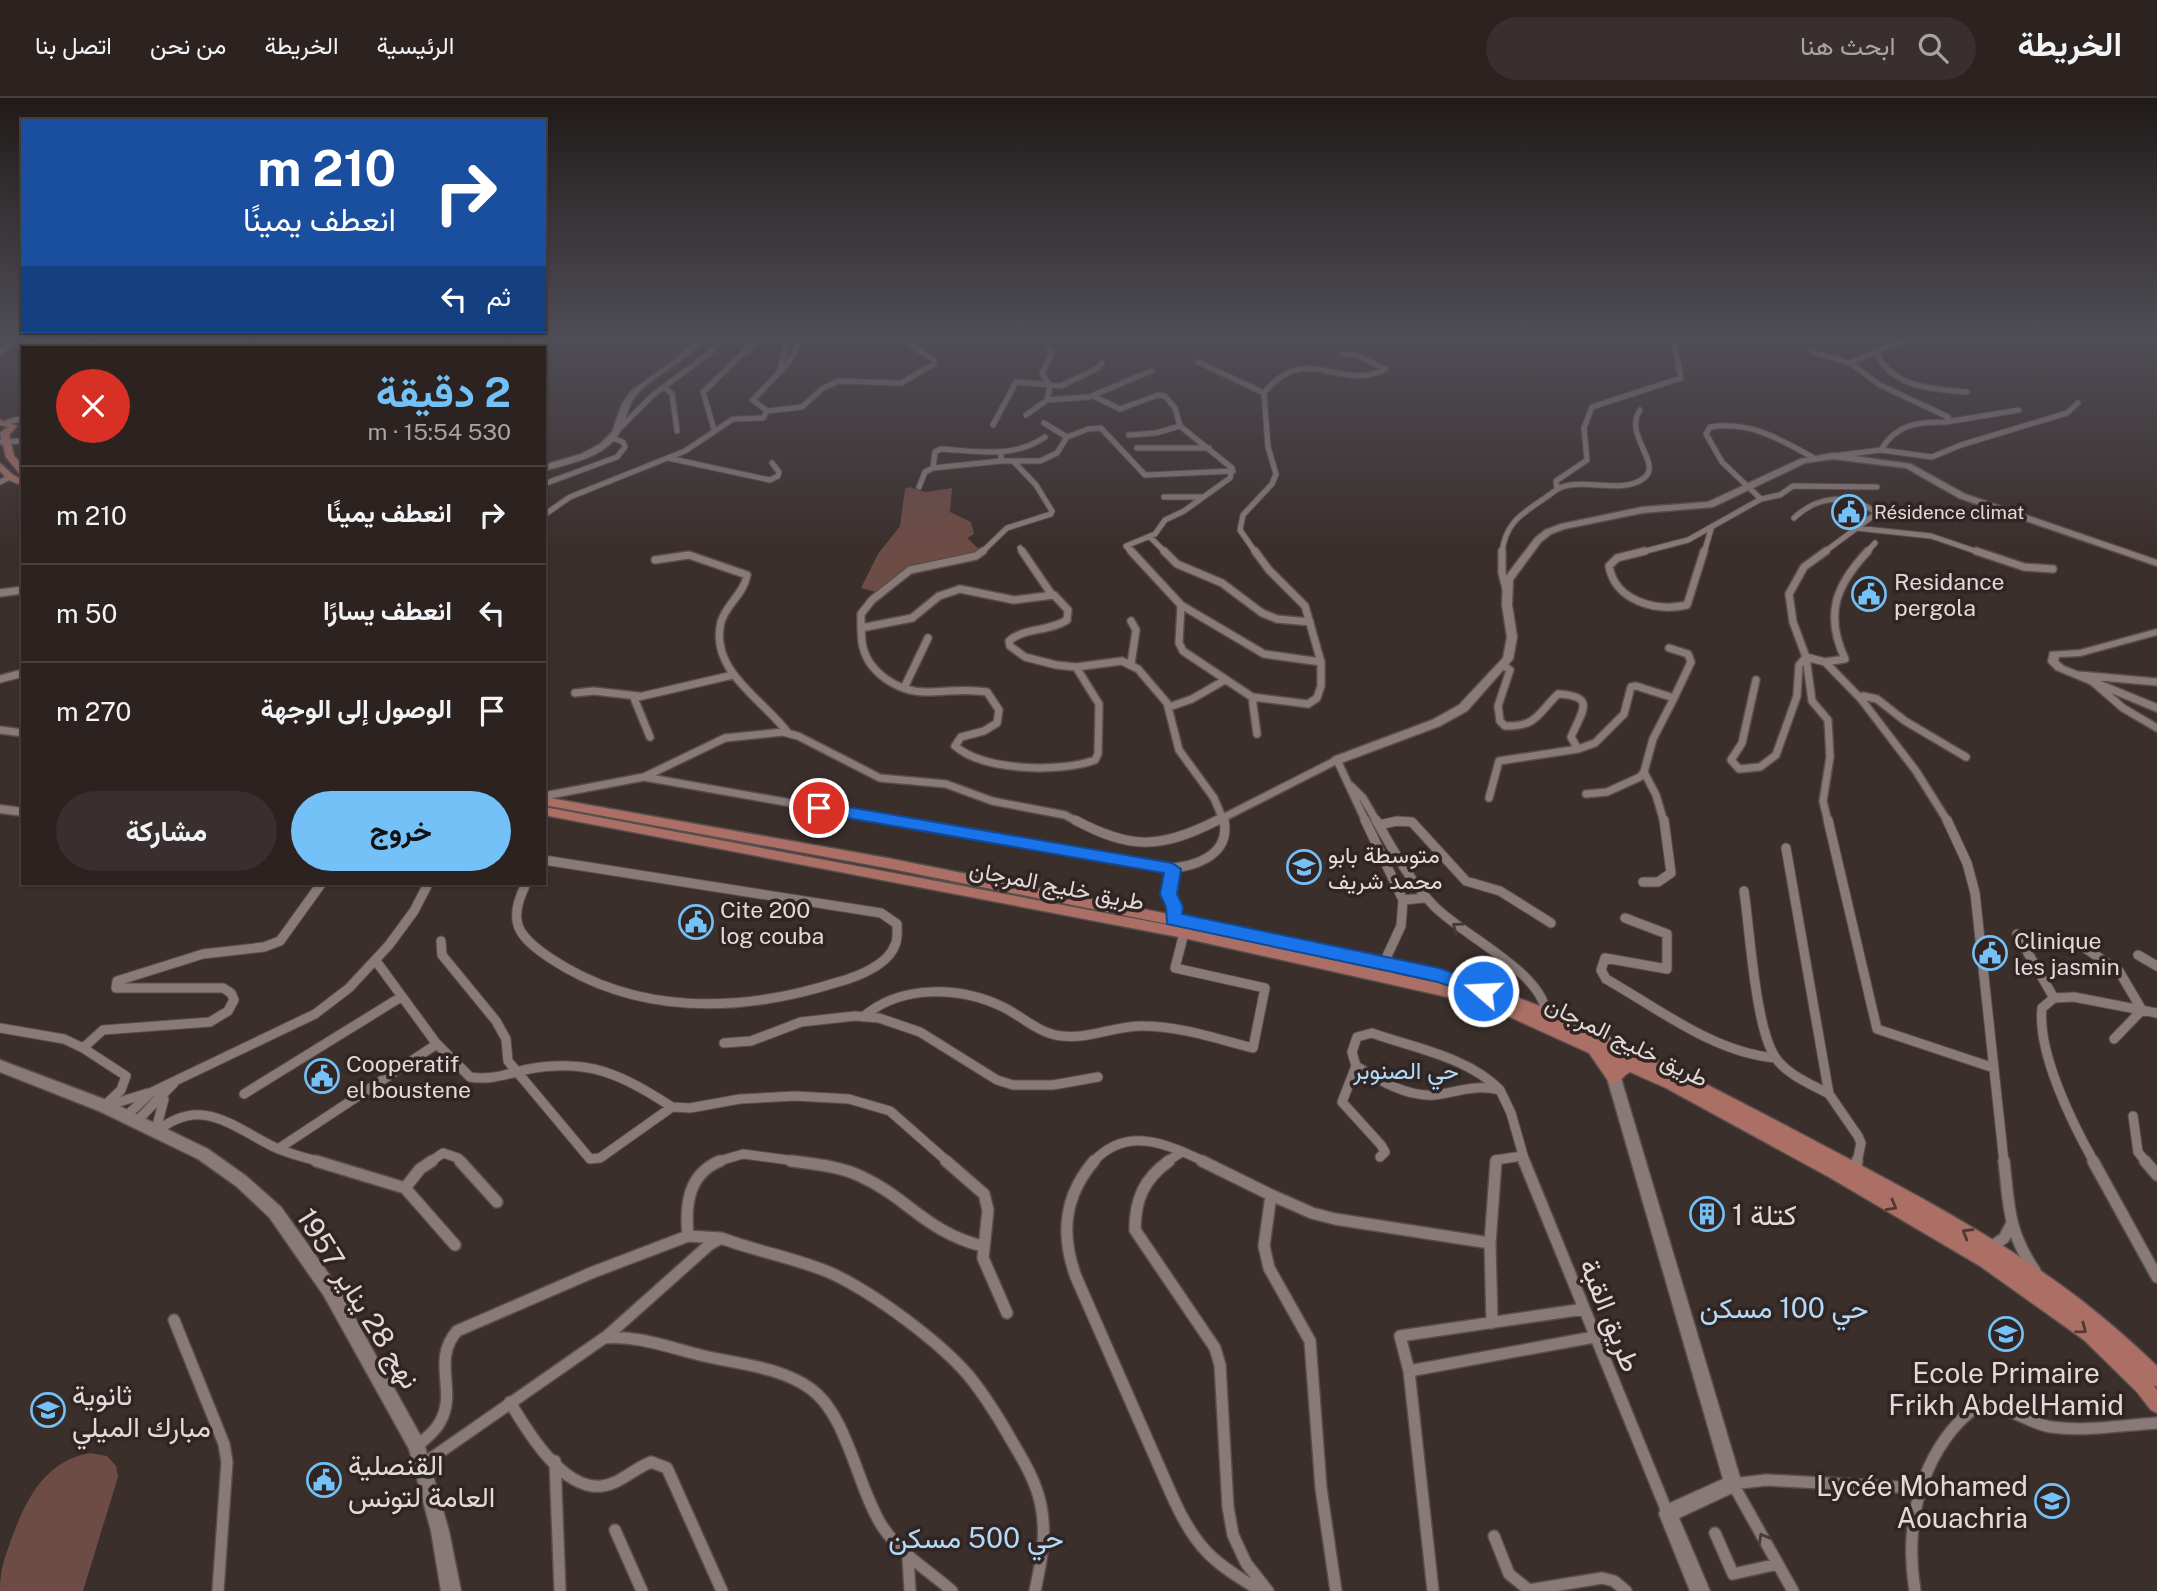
<!DOCTYPE html>
<html lang="ar">
<meta charset="utf-8">
<style>
:root{--surface:#2c2321;--page:#382f2e;--text:#f1f3f6;--muted:#a6a4a5;--line:#48403f;--accent:#73c1f6}
body{margin:0;font-family:"Public Sans",Vazirmatn,sans-serif;background:var(--page);color:var(--text);direction:rtl;height:100vh;display:flex;flex-direction:column;font-size:26px;white-space:nowrap}
*{box-sizing:border-box;margin:0}
p{font-size:23px;color:var(--muted)}
.icon{flex:none;width:38px;height:38px;fill:none;stroke:currentColor;stroke-width:2;stroke-linecap:round;stroke-linejoin:round}
.map{position:relative;flex:1;overflow:hidden;direction:ltr}
.side{position:absolute;left:21px;top:248px;width:525px;height:539px;display:flex;flex-direction:column;background:var(--surface);border-radius:0px;box-shadow:0 2px 5px #0004,0 0 0 2px var(--line);direction:rtl}
.side>*{flex:none}
.top-card{position:absolute;left:21px;top:21px;width:525px;height:214px;border-radius:0px;box-shadow:0 2px 5px #0004,0 0 0 2px var(--line);direction:rtl;background:#1a4fa0;color:#fff;overflow:hidden}
.pin{position:absolute;display:grid;place-items:center;width:60px;height:60px;color:#fff;margin:-30px;border:4px solid #fff;border-radius:50%;box-shadow:0 2px 7px #0007}
.me{position:absolute;width:77px;margin:-38px;rotate:289deg;stroke-linejoin:round;filter:drop-shadow(0 0 5px #0008)}
.turn{display:flex;align-items:center;gap:24px;height:147px;padding:0 35px;font-size:32px}
.turn .icon{width:91px;height:91px;stroke-width:2.5}
.turn b{display:block;font-size:49px;line-height:60px}
.then{display:flex;align-items:center;height:66px;padding:0 35px;background:#0003;gap:14px;font-size:26px}
.round{display:grid;place-items:center;flex:none;width:74px;height:74px;border-radius:37px;background:var(--page)}
.summary{display:flex;align-items:center;justify-content:space-between;height:119px;padding:0 35px}
h1{font-size:42px;font-weight:700;line-height:52px;color:var(--accent)}
.action{display:flex;gap:14px;margin-top:auto;padding:14px 35px}
.action a{flex:1;height:80px;border-radius:42px;background:var(--accent);color:#111;font-size:28px;font-weight:700;line-height:80px;text-align:center}
.action a+a{background:var(--page);color:var(--text)}
ul{padding:0;list-style:none}
li{display:flex;align-items:center;gap:21px;height:98px;padding:0 35px;border-top:2px solid var(--line)}
li div{flex:1}
li b{display:block;font-size:26px}
li em{font-style:normal}
header{display:flex;align-items:center;gap:42px;box-sizing:border-box;height:98px;padding:0 35px;background:var(--surface);border-bottom:2px solid var(--line)}
header strong{font-size:33px}
nav{display:flex;gap:38px;margin-inline-start:auto;font-size:24px}
.search{width:490px;height:63px;background:var(--page);display:flex;align-items:center;gap:18px;box-sizing:border-box;padding:0 24px;border-radius:38px;color:var(--muted);font-size:26px}
.map>svg:first-child{display:block}
.green{fill:#6e4c46}
.lines{fill:none;stroke-linecap:round;stroke-linejoin:round}
.street-far3-casing{stroke:#584e4c;stroke-width:7}
.street-far2-casing{stroke:#584e4c;stroke-width:10}
.street-far1-casing{stroke:#584e4c;stroke-width:11}
.street-casing{stroke:#584e4c;stroke-width:14}
.secondary-casing{stroke:#584e4c;stroke-width:3}
.primary-casing{stroke:#584e4c;stroke-width:3}
.street-far3{stroke:#897a77;stroke-width:5}
.street-far2{stroke:#897a77;stroke-width:7}
.street-far1{stroke:#897a77;stroke-width:9}
.street{stroke:#897a77;stroke-width:11}
.secondary{fill:#897a77;fill-rule:evenodd}
.primary{fill:#ac6f65;fill-rule:evenodd}
.oneway{stroke:#473a38}
.oneway2{stroke:#503834}
.route{fill:#1a73e8;stroke:#114b97;stroke-width:2}
.labels{text-anchor:middle;dominant-baseline:central;stroke-width:7;stroke-linejoin:round;paint-order:stroke}
.far-poi-label{font-size:19px;fill:#e2dad8;stroke:#312523;text-anchor:start}
.poi-label{font-size:23px;fill:#e2dad8;stroke:#312523;text-anchor:start}
.street-label{font-size:23px;fill:#e2dad8;stroke:#312523}
.neighbourhood-label{font-size:24px;fill:#b1daf9;stroke:#312523}
.near-poi-label{font-size:28px;fill:#e2dad8;stroke:#312523;text-anchor:start}
.near-street-label{font-size:28px;fill:#e2dad8;stroke:#312523}
.near-neighbourhood-label{font-size:28px;fill:#b1daf9;stroke:#312523}
</style>
<header>
<strong>الخريطة</strong>
<div class="search"><svg class="icon" aria-label="search" viewBox="0 0 24 24"><circle cx="10" cy="10" r="6"/><path d="M15 15l6 6"/></svg>ابحث هنا</div>
<nav><a>الرئيسية</a><a>الخريطة</a><a>من نحن</a><a>اتصل بنا</a></nav>
</header>
<div class="map">
<svg width="2157" height="1493" viewBox="0 0 2157 1493">
<rect width="100%" height="100%" fill="#3b2f2c"/>
<path class="green" d="M909 389 925 394 952 390 950 414 971 424 974 436 967 440 980 452 958 460 908 469 876 494 861 490 878 456 900 428 905 391Z
M90 1355 107 1358 116 1368 118 1379 83 1493H0C0 1469 6 1456 14 1434 29 1396 47 1363 90 1355Z"/>
<g class="lines">
<g class="street-far3-casing">
<path id="street-far3" d="M477 240H500
M747 240 748 254
M90 250 105 240
M1813 254 1850 265 1880 287 1948 319 1946 324C1918 324 1896 326 1881 352L1833 358
M1876 254C1892 290 1932 291 1967 294
M0 256 14 240
M1198 264 1264 295
M1850 265 1897 245 1917 240
M780 271 788 240
M664 289 672 296 677 333
M1095 299 1120 311 1158 297 1165 298 1175 310 1180 328 1232 370 1230 380 1184 413 1165 422 1155 436 1126 448 1132 455
M1047 302 1089 299 1151 273
M767 313 802 309 823 290 839 283 901 285 934 266V262L912 248 916 240
M1026 317 1047 302 1050 288 1042 275 1052 255 1045 240
M8 324 23 320
M1946 324 2019 312
M1044 325 1067 339
M993 327 1016 284 1061 288 1098 270 1102 265
M714 331 703 294 759 240
M617 333 653 297 710 255 721 240
M1129 337 1156 335 1180 328
M0 344 23 343
M1137 350H1209
M1881 352 1932 359 1961 347 2067 315 2078 305
M1001 354V363H1040L1057 355 1067 339 1088 331 1101 330 1145 377 1233 373
M668 360 770 382 778 378 779 374 772 365
M933 370 1001 363
M0 384 10 379
M544 386 617 359 625 349 623 344 612 340
M919 389 925 374 933 370 935 354 941 351C978 353 1013 361 1045 339
M1557 390 1556 383 1587 362 1584 330 1592 309 1681 280 1675 250 1677 243
M1164 399H1203
M1761 401 1780 397 1793 388 1877 389
M544 417 570 399 685 353 733 321 763 320 767 313 753 302 788 265 803 240
M1794 420C1818 397 1850 395 1877 415L1823 455
M1856 430 1931 438 1981 455
M1150 439 1166 455
M1020 450 1023 455
M981 455 1007 430 1051 416 1052 413 1036 387 1015 365
M1256 455 1240 432 1243 417 1272 386 1276 376 1268 349 1264 295C1306 242 1339 295 1386 271L1353 256H1342
M1502 455C1505 426 1520 417 1542 402 1552 396 1558 388 1570 387 1592 383 1625 395 1644 380 1663 366 1623 337 1640 312
M1638 455 1688 442 1761 401 1722 364 1706 336 1710 329C1750 323 1780 341 1814 360
M1704 455 1711 431
M1866 455 1875 445"/>
</g>
<g class="street-far2-casing">
<path id="street-far2" d="M983 453 976 458 910 472 872 502 861 516C861 525 861 535 862 544 866 574 898 594 926 594 949 594 964 590 987 594L999 612 997 625 984 633 961 639 955 648C984 673 1060 675 1095 662L1098 656 1099 606 1076 569
M1022 453 1052 497
M1131 453 1181 507 1179 545 1183 553 1252 599
M1164 453 1177 466 1222 485 1262 515 1277 521 1310 524
M1255 453 1269 472 1305 508 1321 564V588L1317 600 1308 606 1252 599 1257 636
M1502 453V475L1506 491
M1645 453 1617 460 1609 468C1615 503 1656 514 1687 507L1704 453
M1826 453 1804 469 1789 496 1793 524 1806 559 1812 603 1828 622 1830 659 1823 703 1828 724
M1976 453 2024 469 2053 471
M655 462 689 457 747 477C744 496 726 506 721 524 709 573 763 601 788 635
M0 495 23 492
M1181 507 1264 556 1321 564
M1131 523 1136 532 1131 566
M861 530 912 520 939 498 960 491 1014 502 1054 497 1068 512 1067 522C1049 534 1025 529 1009 543L1010 548 1025 559 1056 567 1076 569 1122 563 1138 571 1167 605 1179 652 1214 700 1224 724
M1825 564 1845 561C1824 516 1836 487 1868 453
M1503 567 1510 572 1498 608 1500 623 1505 628C1537 629 1538 615 1558 596 1597 598 1582 613 1571 639L1578 651 1595 645 1624 616 1631 589 1636 588 1674 600 1691 564 1688 556 1669 550
M2079 577 2157 584
M0 581 23 575
M1756 582 1742 645 1731 662 1739 671 1760 669 1776 657 1797 598 1799 567 1806 559 1825 564 1861 601
M2093 584 2123 610 2157 630
M904 590 928 540
M575 595 594 593 638 598
M1169 609 1192 601 1225 582
M0 632 23 635
M650 639 634 600 733 577
M1644 674 1656 697 1664 724
M644 679 898 724
M1351 688 1363 700 1377 724
M1586 696 1607 694 1640 679 1644 674 1653 641 1674 600
M544 698 644 679 725 640 783 634 798 638 880 680 946 686 992 703 1065 717 1078 724
M1489 700 1499 663 1578 651
M1215 724 1337 662 1366 724
M1392 724H1412
M1948 724 1916 673 1861 601 1863 598 1877 601 1905 623 1966 659"/>
</g>
<g class="street-far1-casing">
<path id="street-far1" d="M888 722 1165 770C1193 770 1231 758 1224 722
M1075 722C1131 752 1161 751 1218 722
M1365 722 1403 802 1401 828 1387 858 1391 879
M1376 722C1393 752 1410 783 1434 808 1463 838 1548 877 1546 919
M1828 722 1877 931 1994 970
M1947 722 1967 765 1975 795 2004 1064
M1379 727 1397 723 1412 724 1466 783 1500 793 1551 825
M1786 750 1829 996 1858 1038 1861 1045 1857 1064
M1172 771 1168 796 1174 809 1173 821
M1643 784H1658L1671 775 1664 722
M526 786C507 823 517 838 550 860 637 918 741 915 838 884 857 879 888 867 895 847 898 842 897 832 897 826L881 815 544 762
M1744 793C1750 833 1755 928 1775 959 1787 977 1811 986 1829 996
M1403 802 1424 800
M1625 820 1667 836V871L1605 860 1601 872 1606 881C1659 911 1713 954 1775 960
M2017 836 2054 900
M441 843 442 857 496 923 506 941 508 963 590 1061 600 1060 672 1009 690 1010 740 1001 795 998 849 1001 890 1013 948 1064
M2082 848 2119 873 2142 912 2114 941
M2138 857 2157 868
M376 863 436 945 470 979C490 983 510 975 529 971 590 960 622 977 672 1009
M863 919C901 886 961 888 1005 910 1024 920 1040 936 1062 938 1090 941 1115 928 1142 928 1180 928 1217 941 1253 950L1265 890 1175 870 1184 835
M0 930 64 941 83 950
M1372 935C1414 950 1468 959 1500 992 1475 986 1458 994 1434 997 1406 999 1379 982 1356 968L1352 954 1357 939Z
M724 945 751 943 801 924 855 918 879 920 920 934 997 982 1013 987H1053L1098 979
M1356 968 1342 1004 1381 1047 1385 1054 1380 1059
M1500 992 1511 1015 1525 1064
M244 996 401 899
M104 1008 121 992 126 978 83 950 103 932 210 924 228 913 234 902 231 895 223 890H116L117 883 203 856 264 849 280 843 321 786
M106 1008 148 995
M2133 1018 2138 1054 2146 1064
M125 1019 152 994 315 916 349 890 389 847 414 813 428 786
M136 1024 174 985
M155 1035C200 997 230 1027 274 1049 289 1056 306 1060 321 1064
M155 1035 164 1001
M278 1051 437 946
M430 1064 443 1055 458 1060 462 1064
M716 1064 743 1056 803 1064
M1093 1064C1127 1027 1167 1046 1205 1064
M1166 1064 1182 1054
M1496 1064V1062L1522 1058
M2094 1064C2072 1025 2037 954 2042 910L2054 900 2074 899 2157 915"/>
</g>
<g class="street-casing">
<path id="street" d="M316 1063 405 1090 455 1147
M460 1063 497 1104
M791 1063C813 1066 839 1068 860 1078 907 1099 926 1134 982 1148
M946 1063 984 1096 988 1112 983 1160 1007 1215
M1094 1063C1064 1098 1060 1136 1076 1179L1173 1400C1196 1451 1214 1465 1261 1493
M1169 1063C1144 1081 1135 1101 1135 1132L1215 1250 1220 1267 1228 1409 1233 1437 1246 1465 1268 1493
M1202 1063 1271 1097
M1524 1063 1668 1416
M2004 1063C2009 1108 2008 1134 2035 1173
M2093 1063 2157 1179
M2145 1063 2157 1077
M1854 1075 1857 1063
M405 1090 420 1071 432 1063
M688 1138C685 1107 688 1076 720 1063
M1991 1149 2004 1140 2011 1127
M1584 1211 1400 1238 1409 1273 1594 1239
M174 1222 224 1346 227 1364 218 1493
M1492 1225 1490 1145 1496 1063
M607 1238 709 1147 721 1140C758 1154 797 1160 833 1176 875 1196 939 1243 969 1278 986 1299 1000 1322 1013 1345 1025 1365 1037 1386 1041 1408 1047 1437 1041 1465 1035 1493
M1409 1273 1433 1493
M510 1304C527 1333 563 1393 602 1388 620 1386 635 1370 651 1364L667 1370 722 1493
M417 1348C425 1341 435 1334 440 1324 458 1293 431 1263 457 1233L591 1175 688 1138 721 1140
M555 1363 560 1493
M423 1366 604 1240C639 1237 670 1250 704 1258 738 1266 781 1269 811 1291 848 1318 857 1389 882 1428 902 1458 926 1470 952 1493
M615 1432 642 1493
M1715 1435 1733 1476 1778 1466
M1494 1438 1509 1476 1529 1492 1602 1480 1614 1483 1626 1493
M908 1460 910 1493
M1336 1493 1321 1390 1310 1243 1269 1170 1264 1148 1271 1097 1312 1115 1335 1121 1490 1145
M1793 1493 1733 1386 1766 1382 1918 1390
M1915 1493C1905 1433 1917 1369 1959 1324 1966 1317 1975 1308 1985 1307 2004 1306 2030 1326 2051 1329 2086 1334 2122 1327 2157 1325"/>
</g>
<g class="secondary-casing">
<path id="secondary" d="M697 240H705C686 265 658 274 638 295 627 306 627 322 620 334 605 360 570 365 544 373V367L581 356 600 346 612 334 622 306 630 294 677 260Z
M1833 355 1911 366 1965 396 2157 462V468L1959 400 1906 370 1833 361 1805 365 1713 409 1642 415 1564 431 1551 436 1541 444 1513 482 1512 507 1517 539 1513 561 1467 613 1440 628 1341 665H1333L1331 662 1333 659 1432 622 1459 607 1503 560 1507 539 1502 507 1503 482 1535 440 1545 432 1561 426 1642 409 1708 404 1800 361Z
M2157 531V537L2080 558 2059 559 2058 563 2064 568 2157 606V614L2056 572 2048 564 2050 554 2080 552Z
M0 707 23 710V718L0 715Z
M0 962 109 1003 208 1051 246 1078 281 1109 336 1186 423 1342 449 1433 461 1493H441L431 1433 409 1351 324 1198 269 1119 236 1088 198 1061 99 1013 0 974Z
M1613 965 1618 967 1621 980 1742 1386 1739 1392 1679 1420 1710 1493H1690L1659 1416 1661 1409 1723 1381 1607 980 1606 971 1608 967Z"/>
</g>
<g class="primary-casing">
<path id="primary" d="M0 322 17 328 9 337 14 358 23 368V377L20 376 6 359 0 335 8 329 0 327Z
M0 365 13 377 23 382V388L7 381 0 373Z
M544 699 887 760 1388 860C1444 875 1500 891 1554 914 1638 949 1719 993 1800 1035 1896 1086 1995 1136 2081 1202 2108 1223 2133 1245 2157 1268V1289L2153 1287 2157 1292V1315L2151 1312 2137 1294 2084 1242 1980 1168 1829 1079 1666 990 1630 974C1621 978 1620 988 1609 984L1589 955 1510 919 1461 902 1184 840 544 717V709L1184 830 1452 888 1388 870 887 770 544 707Z"/>
</g>
<use href="#street-far3" class="street-far3"/>
<use href="#street-far2" class="street-far2"/>
<use href="#street-far1" class="street-far1"/>
<use href="#street" class="street"/>
<use href="#secondary" class="secondary"/>
<use href="#primary" class="primary"/>
</g>
<defs><path id="oneway-chevron" d="M-2-3.5L2.5 0L-2 3.5" fill="none" stroke-width="1.6" stroke-linecap="round" stroke-linejoin="round" transform="scale(1.75)"/></defs>
<g class="oneway">
<use href="#oneway-chevron" transform="translate(1457 829) rotate(-143)"/>
<use href="#oneway-chevron" transform="translate(1763 1440) rotate(-119)"/>
</g>
<g class="oneway2">
<use href="#oneway-chevron" transform="translate(1892 1108) rotate(30)"/>
<use href="#oneway-chevron" transform="translate(1967 1135) rotate(-149)"/>
<use href="#oneway-chevron" transform="translate(2082 1231) rotate(37)"/>
</g>
<linearGradient id="sky" x2="0" y2="1"><stop stop-color="#201a18"/><stop offset="0.53" stop-color="#4f4d56"/><stop offset="1" stop-color="#4f4d56" stop-opacity="0"/></linearGradient>
<rect width="2157" height="449" fill="url(#sky)"/>
<path class="route" d="M819 704 1172 765 1181 771 1177 796 1183 809 1182 816 1439 870 1489 888 1491 893 1489 898 1483 900 1438 884 1388 873 1167 826 1166 809 1160 796 1164 775 813 714 811 710Z"/>
<defs>
<g id="civic-ring" transform="scale(1.75)"><circle r="9.5" fill="#312523" stroke="#73c1f6" stroke-width="1.5"/><path d="M-.6-6.5H3V-4.5H.6V-3L4-1V1h2V6H-6V1h2V-1L-.6-3ZM-1.2 2.5V6h2.4V2.5Z" fill="#73c1f6"/></g>
<g id="school-ring" transform="scale(1.75)"><circle r="9.5" fill="#312523" stroke="#73c1f6" stroke-width="1.5"/><path d="M0-5L7-2L0 1L-7-2ZM-4 1L0 2.5L4 1V4Q0 6-4 4Z" fill="#73c1f6"/></g>
<g id="building-ring" transform="scale(1.75)"><circle r="9.5" fill="#312523" stroke="#73c1f6" stroke-width="1.5"/><path d="M-4-6H4V6H1V3H-1V6H-4ZM-2.5-4.3h1.7v1.8h-1.7ZM.8-4.3h1.7v1.8H.8ZM-2.5-1h1.7V.8h-1.7ZM.8-1h1.7V.8H.8Z" fill="#73c1f6"/></g>
</defs>
<g fill-rule="evenodd">
<use href="#civic-ring" x="1849" y="414"/>
<use href="#civic-ring" x="1869" y="496"/>
<use href="#school-ring" x="1304" y="769"/>
<use href="#civic-ring" x="696" y="824"/>
<use href="#civic-ring" x="1990" y="855"/>
<use href="#civic-ring" x="322" y="978"/>
<use href="#building-ring" x="1707" y="1116"/>
<use href="#school-ring" x="2006" y="1236"/>
<use href="#school-ring" x="48" y="1312"/>
<use href="#civic-ring" x="324" y="1382"/>
<use href="#school-ring" x="2052" y="1403"/>
</g>
<g class="labels">
<g class="far-poi-label">
<text x="1874" y="414">Résidence climat</text>
</g>
<g class="poi-label">
<text x="1894" y="483">Residance<tspan x="1894" dy="26">pergola</tspan></text>
<text x="1328" y="756">متوسطة بابو<tspan x="1328" dy="26">محمد شريف</tspan></text>
<text x="720" y="811">Cite 200<tspan x="720" dy="26">log couba</tspan></text>
<text x="2014" y="842">Clinique<tspan x="2014" dy="26">les jasmin</tspan></text>
<text x="346" y="965">Cooperatif<tspan x="346" dy="26">el boustene</tspan></text>
</g>
<g class="street-label">
<text transform="translate(1057 787) rotate(11)">طريق خليج المرجان</text>
<text transform="translate(1627 943) rotate(26)">طريق خليج المرجان</text>
</g>
<g class="neighbourhood-label">
<text x="1406" y="972">حي الصنوبر</text>
</g>
<g class="near-poi-label">
<text x="1732" y="1116">كتلة 1</text>
<text x="2006" y="1274" text-anchor="middle">Ecole Primaire<tspan x="2006" dy="32">Frikh AbdelHamid</tspan></text>
<text x="72" y="1296">ثانوية<tspan x="72" dy="32">مبارك الميلي</tspan></text>
<text x="348" y="1366">القنصلية<tspan x="348" dy="32">العامة لتونس</tspan></text>
<text x="2028" y="1387" text-anchor="end">Lycée Mohamed<tspan x="2028" dy="32">Aouachria</tspan></text>
</g>
<g class="near-street-label">
<text transform="translate(359 1200) rotate(58)">نهج 28 يناير 1957</text>
<text transform="translate(1611 1217) rotate(68)">طريق القبة</text>
</g>
<g class="near-neighbourhood-label">
<text x="1784" y="1209">حي 100 مسكن</text>
<text x="976" y="1439">حي 500 مسكن</text>
</g>
</g>
</svg>
<div class="pin" style="left:819px;top:710px;background:#d93025"><svg class="icon" aria-label="arrive" viewBox="0 0 24 24"><path d="M6 21V4h12l-3 4 3 4H6"/></svg></div>
<svg class="me" style="left:1483px;top:893px" viewBox="-20 -20 40 40"><circle r="17" fill="#1a73e8" stroke="#fff" stroke-width="3"/><path d="M0-11L8 9 0 5-8 9z" fill="#fff"/></svg>
<div class="top-card">
<div class="turn"><svg class="icon" aria-label="right" viewBox="0 0 24 24"><path d="M7 20v-9h11M14 6l5 5-5 5"/></svg><div><b>210 m</b>انعطف يمينًا</div></div>
<div class="then">ثم<svg class="icon" aria-label="left" viewBox="0 0 24 24"><path d="M17 20v-9H6M10 6l-5 5 5 5"/></svg></div>
</div>
<section class="side">
<div class="summary"><div><h1>2 دقيقة</h1><p>530 m · 15:54</p></div><a class="round" style="background:#d93025;color:#fff"><svg class="icon" aria-label="close" viewBox="0 0 24 24"><path d="M6 6l12 12M18 6L6 18"/></svg></a></div>
<ul>
<li><svg class="icon" aria-label="right" viewBox="0 0 24 24"><path d="M7 20v-9h11M14 6l5 5-5 5"/></svg><div><b>انعطف يمينًا</b></div><em>210 m</em></li>
<li><svg class="icon" aria-label="left" viewBox="0 0 24 24"><path d="M17 20v-9H6M10 6l-5 5 5 5"/></svg><div><b>انعطف يسارًا</b></div><em>50 m</em></li>
<li><svg class="icon" aria-label="arrive" viewBox="0 0 24 24"><path d="M6 21V4h12l-3 4 3 4H6"/></svg><div><b>الوصول إلى الوجهة</b></div><em>270 m</em></li>
</ul>
<div class="action"><a>خروج</a><a>مشاركة</a></div>
</section>
</div>
